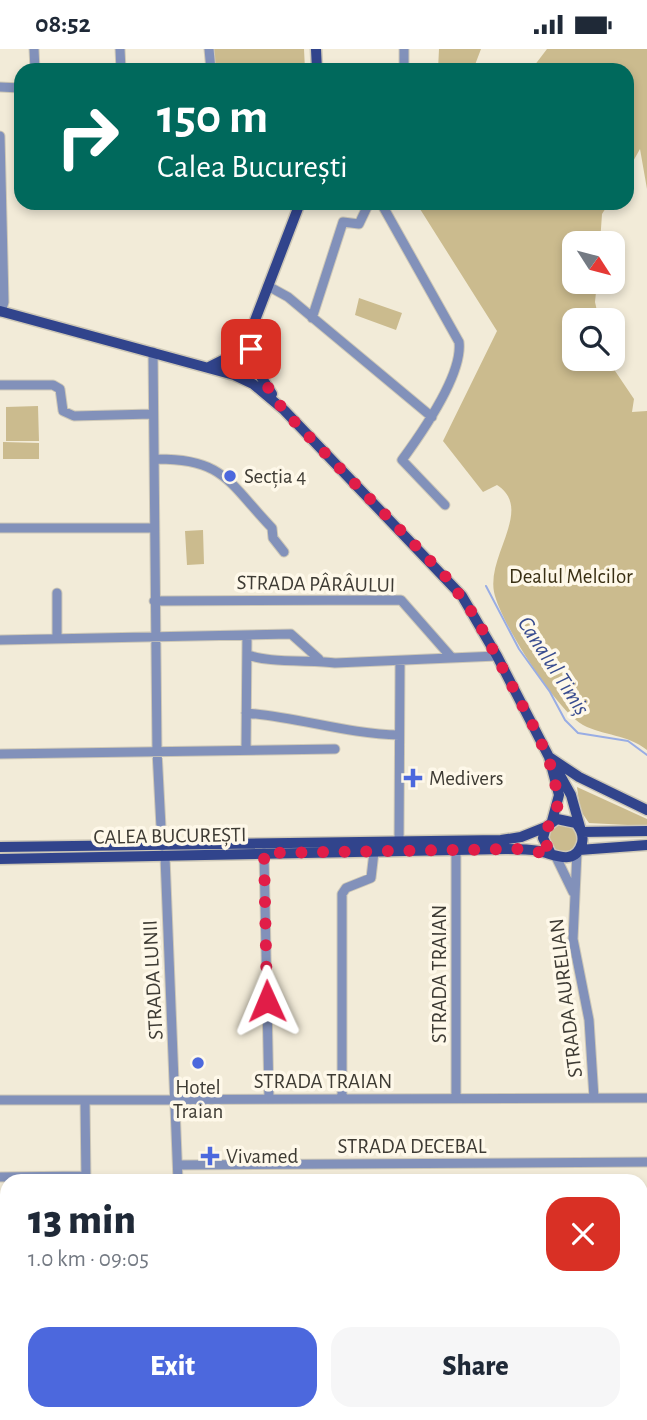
<!DOCTYPE html>
<meta charset="utf-8">
<style>
:root{--surface:#fff;--page:#f6f6f7;--text:#1f2937;--muted:#747a83;--accent:#4c68dd}
body{margin:0;font-family:"Alegreya Sans",sans-serif;background:var(--page);color:var(--text);height:100vh;display:flex;flex-direction:column;font-size:26px;white-space:nowrap}
*{box-sizing:border-box;margin:0}
p{font-size:23px;color:var(--muted)}
.icon{flex:none;width:38px;height:38px;fill:none;stroke:currentColor;stroke-width:2;stroke-linecap:round;stroke-linejoin:round}
.map{position:relative;flex:1;overflow:hidden}
.details{position:absolute;left:0px;top:1125px;width:648px;height:247px;display:flex;flex-direction:column;background:var(--surface);border-radius:21px 21px 0 0;box-shadow:0 4px 10px #0003}
.details>*{flex:none}
.banner{position:absolute;left:14px;top:14px;width:620px;height:147px;border-radius:21px;box-shadow:0 4px 10px #0003;background:#00695c;color:#fff;overflow:hidden}
.needle{width:46px;rotate:126deg}
.tools{position:absolute;left:562px;top:182px;display:grid;gap:14px}
.tools a{display:grid;place-items:center;width:63px;height:63px;border-radius:14px;background:var(--surface);box-shadow:0 4px 10px #0003;font-size:35px}
.pin{position:absolute;display:grid;place-items:center;width:60px;height:60px;color:#fff;margin:-30px;border-radius:14px;box-shadow:0 4px 10px #0006}
.me{position:absolute;width:77px;margin:-38px;rotate:359deg;stroke-linejoin:round;filter:drop-shadow(0 0 5px #0008)}
.turn{display:flex;align-items:center;gap:24px;height:147px;padding:0 28px;font-size:32px}
.turn .icon{width:91px;height:91px;stroke-width:2.5}
.turn b{display:block;font-size:49px;line-height:60px}
.round{display:grid;place-items:center;flex:none;width:74px;height:74px;border-radius:21px;background:var(--page)}
.headline{display:flex;align-items:center;justify-content:space-between;height:119px;padding:0 28px}
h1{font-size:42px;font-weight:800;line-height:52px}
.primary-button{display:flex;gap:14px;margin-top:auto;padding:14px 28px}
.primary-button a{flex:1;height:80px;border-radius:21px;background:var(--accent);color:#fff;font-size:28px;font-weight:800;line-height:80px;text-align:center}
.primary-button a+a{background:var(--page);color:var(--text)}
.status{display:flex;justify-content:space-between;align-items:center;height:49px;padding:0 35px;background:var(--surface);direction:ltr}
.status svg{height:19px;fill:currentColor}
.map>svg:first-child{display:block}
.green{fill:#cbbb8e}
.lines{fill:none;stroke-linecap:round;stroke-linejoin:round}
.stream{stroke:#99ade4;stroke-width:2}
.minor-casing{stroke:#cec8b7;stroke-width:11}
.major-casing{stroke:#cec8b7;stroke-width:13}
.minor{stroke:#8291ba;stroke-width:9}
.major{stroke:#31448c;stroke-width:10}
.route{stroke:#e11d48;stroke-width:12;stroke-dasharray:0 21.6}
.poi-dot{fill:#4c68dd;stroke:#fef8e9;stroke-width:2.5}
.labels{text-anchor:middle;dominant-baseline:central;stroke-width:7;stroke-linejoin:round;paint-order:stroke}
.poi-label{font-size:21px;fill:#3e3b34;stroke:#fef8e9;text-anchor:start}
.park-label{font-size:21px;fill:#392f13;stroke:#fef8e9}
.street-label{font-size:21px;fill:#3e3b34;stroke:#fef8e9}
.water-label{font-size:23px;font-style:italic;fill:#384c8f;stroke:#fef8e9}
</style>
<div class="status"><b>08:52</b><svg viewBox="0 0 49 12"><path d="M0 12V9h3v3zM5 12V6h3v6zM10 12V3h3v9zM15 12V0h3v12zM26 1h20v11H26zM47 4h2v5h-2z"/></svg></div>
<div class="map">
<svg width="647" height="1371" viewBox="0 0 647 1371">
<rect width="100%" height="100%" fill="#f2ebd8"/>
<path class="green" d="M211 0H304L305 21H213Z
M439 0H481L473 21H438Z
M547 0H647V140L640 100 627 123 626 21H531Z
M424 154H609L602 165 600 194H574V233H597L595 253 599 271H574V310H607L634 350 632 363 647 362V701C627 685 604 687 583 676 557 662 500 573 494 543 487 505 534 460 497 436L483 443 443 392 497 282 420 160Z
M359 249 402 264 396 281 355 266Z
M38 357 39 392H6V358Z
M3 393 39 394V410H3Z
M203 481 204 515 187 516 185 482Z
M577 738 647 770V777L589 774 580 761Z
M549 789a14 14 0 1 1 28 0a14 14 0 1 1-28 0Z"/>
<g class="lines">
<path class="stream" d="M486 537 519 600 550 643 565 671 578 684 628 692 647 706"/>
<g class="minor-casing">
<path id="minor" d="M34 0 35 21
M120 0 121 21
M209 0 211 21
M404 0V21
M0 38 21 39
M0 87 4 253 1 263
M381 154 459 293C463 325 421 385 402 411L445 456
M268 237 288 248 432 368
M312 269 343 173 359 175 369 154
M153 303 157 702 162 797
M0 336H53L60 340 63 362 74 367 152 365
M154 410C224 409 228 433 272 479L273 489 284 503
M0 479H154
M57 544V590
M154 552 401 551 452 609
M0 591 291 585 319 610
M247 605C262 614 313 611 335 614L497 607
M246 664C298 668 347 685 399 686
M246 700 247 587
M0 705 335 700
M399 791 400 613
M456 801V1049
M577 803 573 890 589 971 594 1049
M264 804 269 1050
M165 808 178 1132
M556 808 573 843
M342 1050V845L346 839 371 829 374 803
M0 1051 647 1049
M85 1052 86 1131
M178 1116 647 1113
M0 1128 86 1127
M0 1203H7
M0 1277 7 1276"/>
</g>
<g class="major-casing">
<path id="major" d="M316 0 317 21
M0 262 234 326 253 335 284 361 462 547 497 607 549 708 559 746 552 772
M253 287V315L272 345
M209 318 227 309 245 292
M234 326 300 154
M549 708 579 728 647 761
M556 719 571 746 580 778
M582 783 647 782
M0 798 501 791 521 788 546 778
M579 801 647 796
M0 810 505 800C516 800 528 800 539 802 554 805 575 818 582 794 584 786 581 780 576 774L557 770 546 778 543 789 551 805
M640 1222 647 1216
M640 1235 647 1229
M449 1365 456 1371
M593 1365 615 1371
M544 1367 571 1371
M88 1371 298 1369 323 1365
M424 1371 431 1365
M516 1371 548 1365"/>
</g>
<use href="#minor" class="minor"/>
<use href="#major" class="major"/>
</g>
<g class="lines">
<path class="route" d="M251 300 255 319 284 362 448 530 476 569 538 686 554 725 558 756 543 789 551 805 518 800 264 804 267 952"/>
</g>
<g class="poi-dot">
<circle cx="230" cy="427" r="7"/>
<path d="M409.5 718.5h7v7h7v7h-7v7h-7v-7h-7v-7h7z"/>
<circle cx="198" cy="1014" r="7"/>
<path d="M206.5 1096.5h7v7h7v7h-7v7h-7v-7h-7v-7h7z"/>
</g>
<g class="labels">
<g class="poi-label">
<text x="244" y="427">Secția 4</text>
<text x="429" y="729">Medivers</text>
<text x="198" y="1038" text-anchor="middle">Hotel<tspan x="198" dy="24">Traian</tspan></text>
<text x="226" y="1107">Vivamed</text>
</g>
<g class="park-label">
<text x="571" y="527">Dealul Melcilor</text>
</g>
<g class="street-label">
<text transform="translate(316 535) rotate(1)">STRADA PÂRÂULUI</text>
<text transform="translate(170 787) rotate(-1)">CALEA BUCUREȘTI</text>
<text transform="translate(439 925) rotate(-90)">STRADA TRAIAN</text>
<text transform="translate(153 931) rotate(-93)">STRADA LUNII</text>
<text transform="translate(566 949) rotate(-97)">STRADA AURELIAN</text>
<text x="323" y="1032">STRADA TRAIAN</text>
<text x="412" y="1097">STRADA DECEBAL</text>
</g>
<g class="water-label">
<text transform="translate(553 617) rotate(57)">Canalul Timiș</text>
</g>
</g>
</svg>
<div class="tools">
<a><svg class="needle" viewBox="-14 -14 28 28"><path d="M0-13l5 13h-10z" fill="#e53935"/><path d="M0 13l5-13h-10z" fill="#747a83"/></svg></a>
<a><svg class="icon" aria-label="search" viewBox="0 0 24 24"><circle cx="10" cy="10" r="6"/><path d="M15 15l6 6"/></svg></a>
</div>
<div class="pin" style="left:251px;top:300px;background:#d93025"><svg class="icon" aria-label="arrive" viewBox="0 0 24 24"><path d="M6 21V4h12l-3 4 3 4H6"/></svg></div>
<svg class="me" style="left:267px;top:952px" viewBox="-20 -20 40 40"><path d="M0-17L14 15 0 8-14 15z" fill="#e11d48" stroke="#fff" stroke-width="4"/></svg>
<div class="banner">
<div class="turn"><svg class="icon" aria-label="right" viewBox="0 0 24 24"><path d="M7 20v-9h11M14 6l5 5-5 5"/></svg><div><b>150 m</b>Calea București</div></div>
</div>
<section class="details">
<div class="headline"><div><h1>13 min</h1><p>1.0 km · 09:05</p></div><a class="round" style="background:#d93025;color:#fff"><svg class="icon" aria-label="close" viewBox="0 0 24 24"><path d="M6 6l12 12M18 6L6 18"/></svg></a></div>
<div class="primary-button"><a>Exit</a><a>Share</a></div>
</section>
</div>
